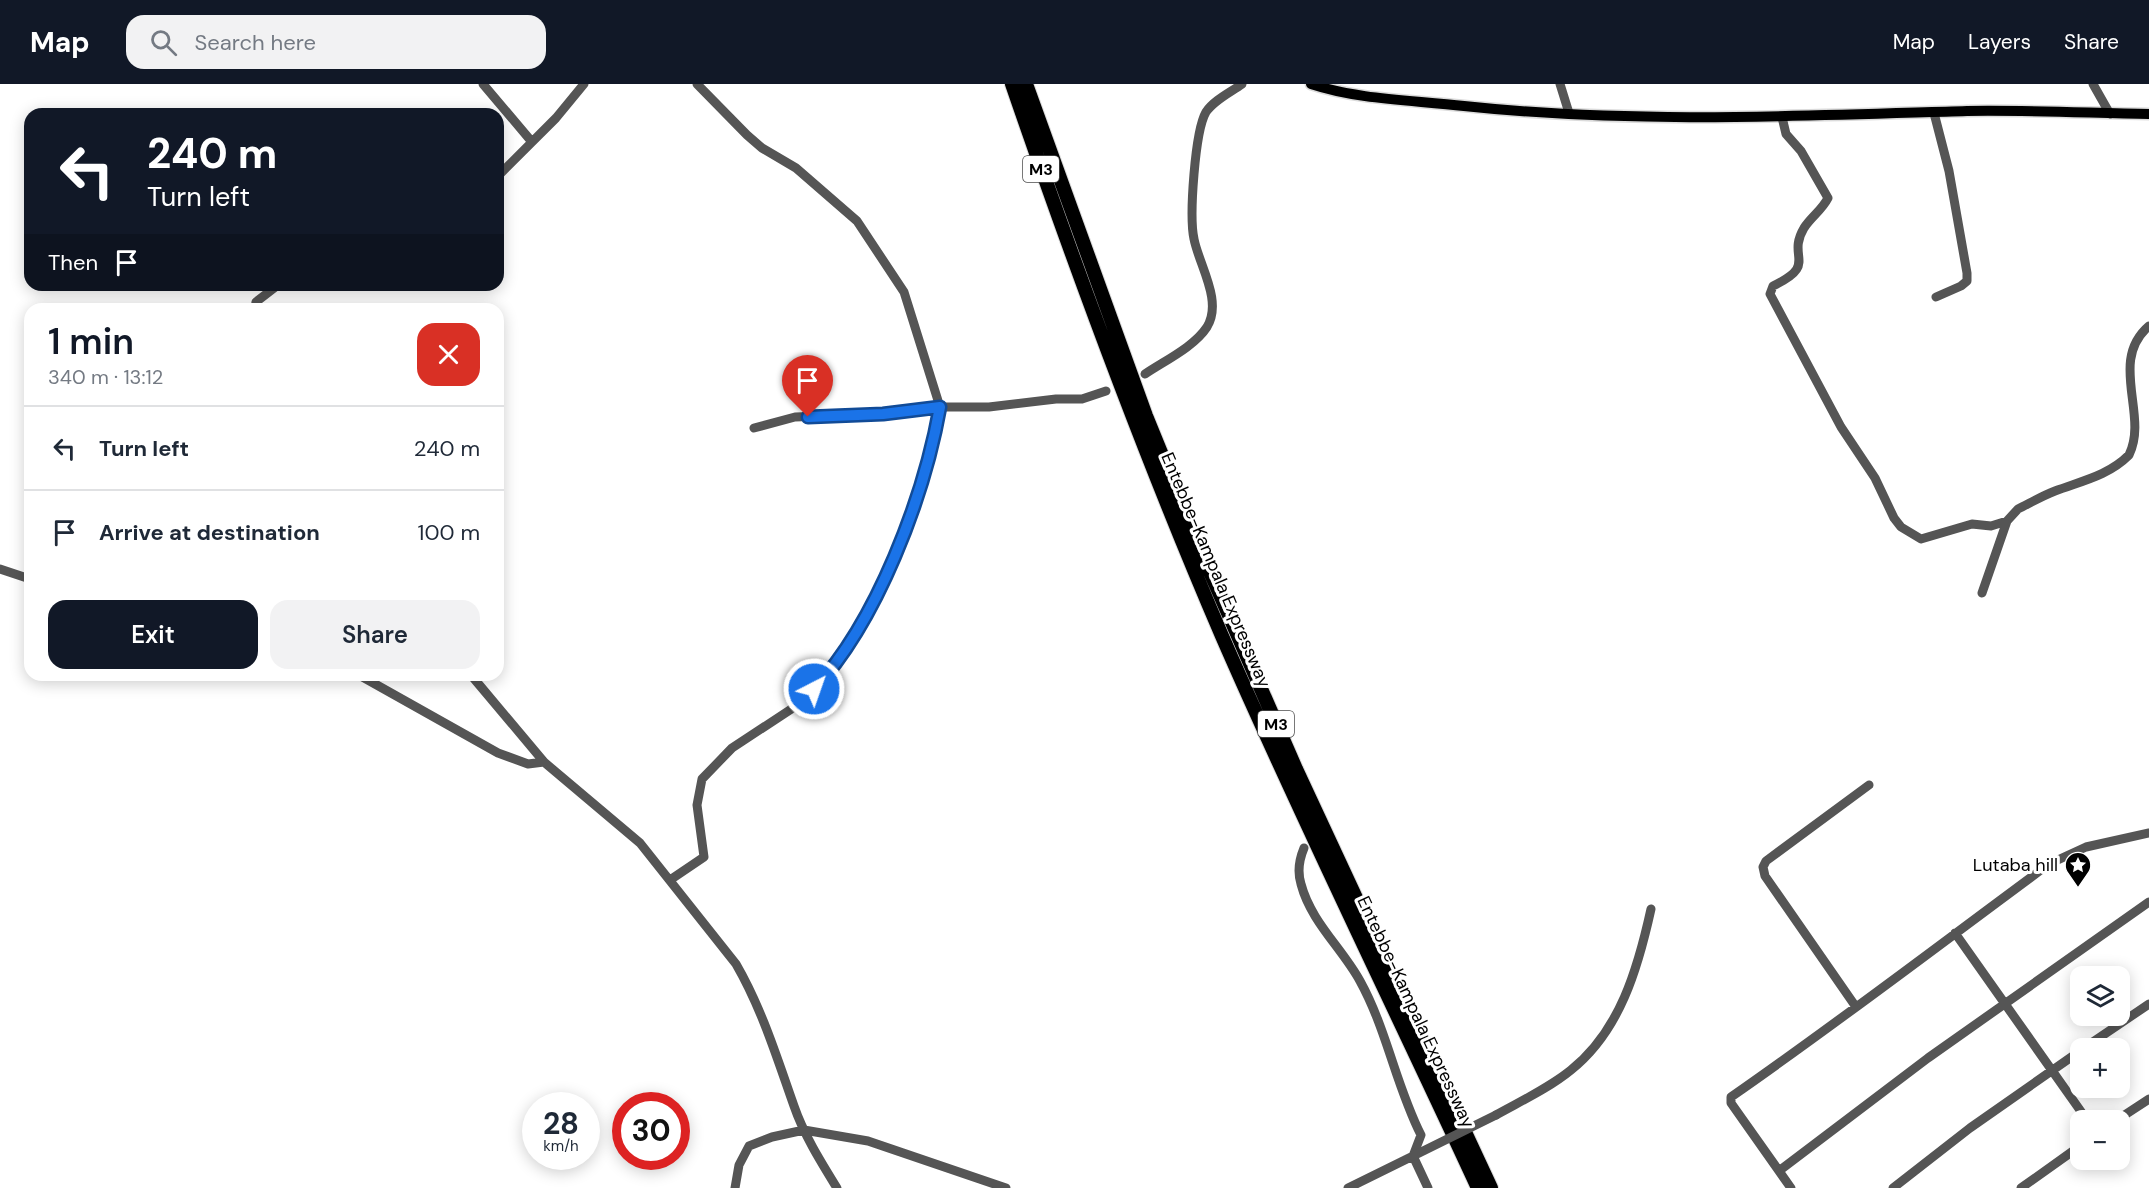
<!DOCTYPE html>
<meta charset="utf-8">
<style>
:root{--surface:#fff;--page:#f2f2f3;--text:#1f2937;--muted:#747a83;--line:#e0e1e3;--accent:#111827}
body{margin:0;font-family:"DM Sans",sans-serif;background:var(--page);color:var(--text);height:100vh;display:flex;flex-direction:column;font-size:22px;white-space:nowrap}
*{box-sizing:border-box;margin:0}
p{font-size:20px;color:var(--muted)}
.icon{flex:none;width:33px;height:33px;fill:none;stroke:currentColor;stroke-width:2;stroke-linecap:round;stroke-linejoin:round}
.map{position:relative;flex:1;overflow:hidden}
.details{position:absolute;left:24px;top:219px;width:480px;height:378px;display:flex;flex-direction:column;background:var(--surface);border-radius:18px;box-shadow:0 3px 15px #0003}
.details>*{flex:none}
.banner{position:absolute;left:24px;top:24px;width:480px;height:183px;border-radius:18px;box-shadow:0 3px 15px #0003;background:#111827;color:#fff;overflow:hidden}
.buttons{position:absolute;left:2070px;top:882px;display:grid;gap:12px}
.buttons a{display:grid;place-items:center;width:60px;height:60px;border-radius:12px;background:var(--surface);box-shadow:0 3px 15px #0003;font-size:30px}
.speed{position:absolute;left:522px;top:1008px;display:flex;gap:12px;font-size:30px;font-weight:700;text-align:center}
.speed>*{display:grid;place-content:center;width:78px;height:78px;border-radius:50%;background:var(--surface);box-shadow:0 3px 15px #0003;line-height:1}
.speed small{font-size:15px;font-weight:400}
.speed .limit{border:9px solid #d22;background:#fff;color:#111}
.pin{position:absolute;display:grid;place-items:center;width:51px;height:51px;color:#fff;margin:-62px -26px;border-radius:50% 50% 50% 0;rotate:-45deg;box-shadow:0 0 6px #0007}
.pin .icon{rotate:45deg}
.me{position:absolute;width:66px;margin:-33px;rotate:41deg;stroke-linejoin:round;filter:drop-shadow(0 0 4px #0008)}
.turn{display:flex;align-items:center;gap:21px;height:126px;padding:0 24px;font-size:27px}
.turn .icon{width:78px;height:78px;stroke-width:2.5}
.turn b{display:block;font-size:42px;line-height:51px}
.then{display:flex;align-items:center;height:57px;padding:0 24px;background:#0003;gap:12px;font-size:22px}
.round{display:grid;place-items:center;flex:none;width:63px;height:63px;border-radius:18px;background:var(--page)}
.headline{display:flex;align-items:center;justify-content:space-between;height:102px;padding:0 24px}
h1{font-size:36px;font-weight:600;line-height:45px;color:var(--accent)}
.action{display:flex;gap:12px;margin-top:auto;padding:12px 24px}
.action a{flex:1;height:69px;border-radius:18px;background:var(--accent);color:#fff;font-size:24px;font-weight:600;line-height:69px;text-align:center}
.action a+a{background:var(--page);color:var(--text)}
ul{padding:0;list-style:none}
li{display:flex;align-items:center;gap:18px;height:84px;padding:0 24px;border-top:2px solid var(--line)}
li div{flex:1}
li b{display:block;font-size:22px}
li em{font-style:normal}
header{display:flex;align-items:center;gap:36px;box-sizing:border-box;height:84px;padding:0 30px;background:var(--accent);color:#fff}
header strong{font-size:28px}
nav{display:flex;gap:33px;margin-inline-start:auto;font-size:21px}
.search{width:420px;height:54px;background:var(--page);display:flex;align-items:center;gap:15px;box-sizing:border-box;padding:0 21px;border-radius:18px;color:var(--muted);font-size:22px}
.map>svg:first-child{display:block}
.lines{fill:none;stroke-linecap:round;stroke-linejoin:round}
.major-casing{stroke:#dbdbdb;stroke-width:13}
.highway-casing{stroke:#dbdbdb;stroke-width:16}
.minor{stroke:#555;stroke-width:9}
.major{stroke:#000;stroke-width:10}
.highway{stroke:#000;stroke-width:14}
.minor-bridge{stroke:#555;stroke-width:9}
.route-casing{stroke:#114b97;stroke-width:15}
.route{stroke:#1a73e8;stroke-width:10}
.labels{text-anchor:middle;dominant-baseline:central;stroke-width:6;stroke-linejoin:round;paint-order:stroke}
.shield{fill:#fff;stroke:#4c4c4c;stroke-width:1.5}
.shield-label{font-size:16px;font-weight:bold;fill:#000}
.street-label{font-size:18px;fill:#000;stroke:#fff}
.poi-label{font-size:18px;fill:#000;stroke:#fff;text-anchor:end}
</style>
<header>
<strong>Map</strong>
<div class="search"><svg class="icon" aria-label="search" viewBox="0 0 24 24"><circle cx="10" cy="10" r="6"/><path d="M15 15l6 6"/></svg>Search here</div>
<nav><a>Map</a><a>Layers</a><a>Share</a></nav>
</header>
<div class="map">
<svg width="2149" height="1104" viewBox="0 0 2149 1104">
<rect width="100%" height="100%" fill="#fff"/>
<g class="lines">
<g class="major-casing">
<path id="major" d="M1311 0C1359 16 1414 16 1464 22 1631 40 1800 32 1967 27 2028 26 2089 29 2149 30"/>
</g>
<g class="highway-casing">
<path id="highway" d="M1012 0C1076 186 1144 371 1222 552 1303 738 1393 920 1478 1104
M1026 0 1146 332 1204 474 1296 685 1491 1104"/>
</g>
<path class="minor" d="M483 0 532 58
M1560 0 1569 29
M2093 0 2110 30
M1934 29 1949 87 1967 189V197L1961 202 1936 213
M1782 33 1786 50 1801 67 1828 114C1822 126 1811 133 1804 144 1786 174 1819 180 1773 202L1770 210 1841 343 1875 394 1894 434 1901 443 1921 455 1972 440 1991 442 2007 437
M498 92 556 34 584 0
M255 225 256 218 278 201
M1145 290C1164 277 1194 263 1207 243 1223 217 1199 181 1194 155 1189 132 1195 47 1206 28 1214 16 1231 8 1242 0
M754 344 795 333 883 330 940 323H989L1056 315H1082L1106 307
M0 485 30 495
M1982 509 2007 437 2018 425C2030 419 2042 412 2055 407 2081 397 2108 392 2129 371 2149 331 2108 277 2149 242
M359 591 498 669 528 680 544 678 640 759 736 880C762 925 777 974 794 1022 804 1051 821 1078 837 1104
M471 591 544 678
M1304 764C1299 776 1297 787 1301 800 1311 838 1342 864 1360 897 1387 946 1396 1002 1421 1051L1413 1072 1428 1104
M670 796 704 773 697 721 702 695 732 664 802 618 847 566 866 534 890 482 928 381 940 323 904 208 857 137 796 84 762 64 747 51 697 0
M1955 849 2087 1036
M1856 923 1765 792 1763 783 1766 777 1869 701
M2084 964 2149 920
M1496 1031C1521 1017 1549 1004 1571 986 1620 947 1638 884 1651 825
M2117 1036 2149 1015
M1779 1087 1928 974 2149 818
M735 1104 739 1081 749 1062 772 1053 804 1046 868 1057 1006 1104
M1348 1104 1413 1072
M1791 1104 1731 1019V1013C1839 938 1943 858 2049 780L2086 763 2149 749
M1893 1104 1970 1044 2080 967
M2021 1104 2080 1062"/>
<use href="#major" class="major"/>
<use href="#highway" class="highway"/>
<path class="minor-bridge" d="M1413 1072 1496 1031"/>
</g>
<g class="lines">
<g class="route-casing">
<path id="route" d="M808 333 883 330 940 323C924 413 877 538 814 605"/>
</g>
<use href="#route" class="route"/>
</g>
<defs>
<g id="sight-pin" transform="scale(1.35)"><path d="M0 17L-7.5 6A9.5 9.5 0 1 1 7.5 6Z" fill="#000" stroke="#fff"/><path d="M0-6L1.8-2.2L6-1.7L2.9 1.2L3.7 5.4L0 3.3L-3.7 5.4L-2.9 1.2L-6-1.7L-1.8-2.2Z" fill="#fff"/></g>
</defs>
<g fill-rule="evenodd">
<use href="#sight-pin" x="2078" y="781"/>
</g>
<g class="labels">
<g class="shield">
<rect x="1023" y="72" width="36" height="26" rx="4.5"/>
<rect x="1258" y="627" width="36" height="26" rx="4.5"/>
</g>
<g class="shield-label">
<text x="1041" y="85">M3</text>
<text x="1276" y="640">M3</text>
</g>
<g class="street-label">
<text transform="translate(1216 486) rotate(67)">Entebbe-Kampala Expressway</text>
<text transform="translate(1416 928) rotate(65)">Entebbe-Kampala Expressway</text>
</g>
<g class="poi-label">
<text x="2058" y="781">Lutaba hill</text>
</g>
</g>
</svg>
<div class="buttons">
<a><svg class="icon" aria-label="layers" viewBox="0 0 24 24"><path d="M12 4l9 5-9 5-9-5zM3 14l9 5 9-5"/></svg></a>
<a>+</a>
<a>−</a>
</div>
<div class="speed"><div>28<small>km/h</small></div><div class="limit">30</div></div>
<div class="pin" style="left:808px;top:333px;background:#d93025"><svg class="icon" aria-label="arrive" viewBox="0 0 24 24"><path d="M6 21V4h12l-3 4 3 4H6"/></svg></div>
<svg class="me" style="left:814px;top:605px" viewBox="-20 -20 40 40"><circle r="17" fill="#1a73e8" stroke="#fff" stroke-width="3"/><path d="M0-11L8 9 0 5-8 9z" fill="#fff"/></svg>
<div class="banner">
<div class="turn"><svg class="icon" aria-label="left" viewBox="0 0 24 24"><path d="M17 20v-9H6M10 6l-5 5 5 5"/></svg><div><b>240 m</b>Turn left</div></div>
<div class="then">Then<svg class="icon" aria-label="arrive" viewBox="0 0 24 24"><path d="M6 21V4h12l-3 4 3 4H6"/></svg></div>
</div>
<section class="details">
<div class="headline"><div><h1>1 min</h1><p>340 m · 13:12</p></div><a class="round" style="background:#d93025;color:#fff"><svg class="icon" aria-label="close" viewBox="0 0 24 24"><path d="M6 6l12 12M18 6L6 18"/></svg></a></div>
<ul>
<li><svg class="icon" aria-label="left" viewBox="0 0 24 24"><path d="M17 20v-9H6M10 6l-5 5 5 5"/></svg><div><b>Turn left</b></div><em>240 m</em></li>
<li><svg class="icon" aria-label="arrive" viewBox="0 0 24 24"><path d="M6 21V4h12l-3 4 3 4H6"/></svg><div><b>Arrive at destination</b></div><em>100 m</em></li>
</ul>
<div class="action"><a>Exit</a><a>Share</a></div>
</section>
</div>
